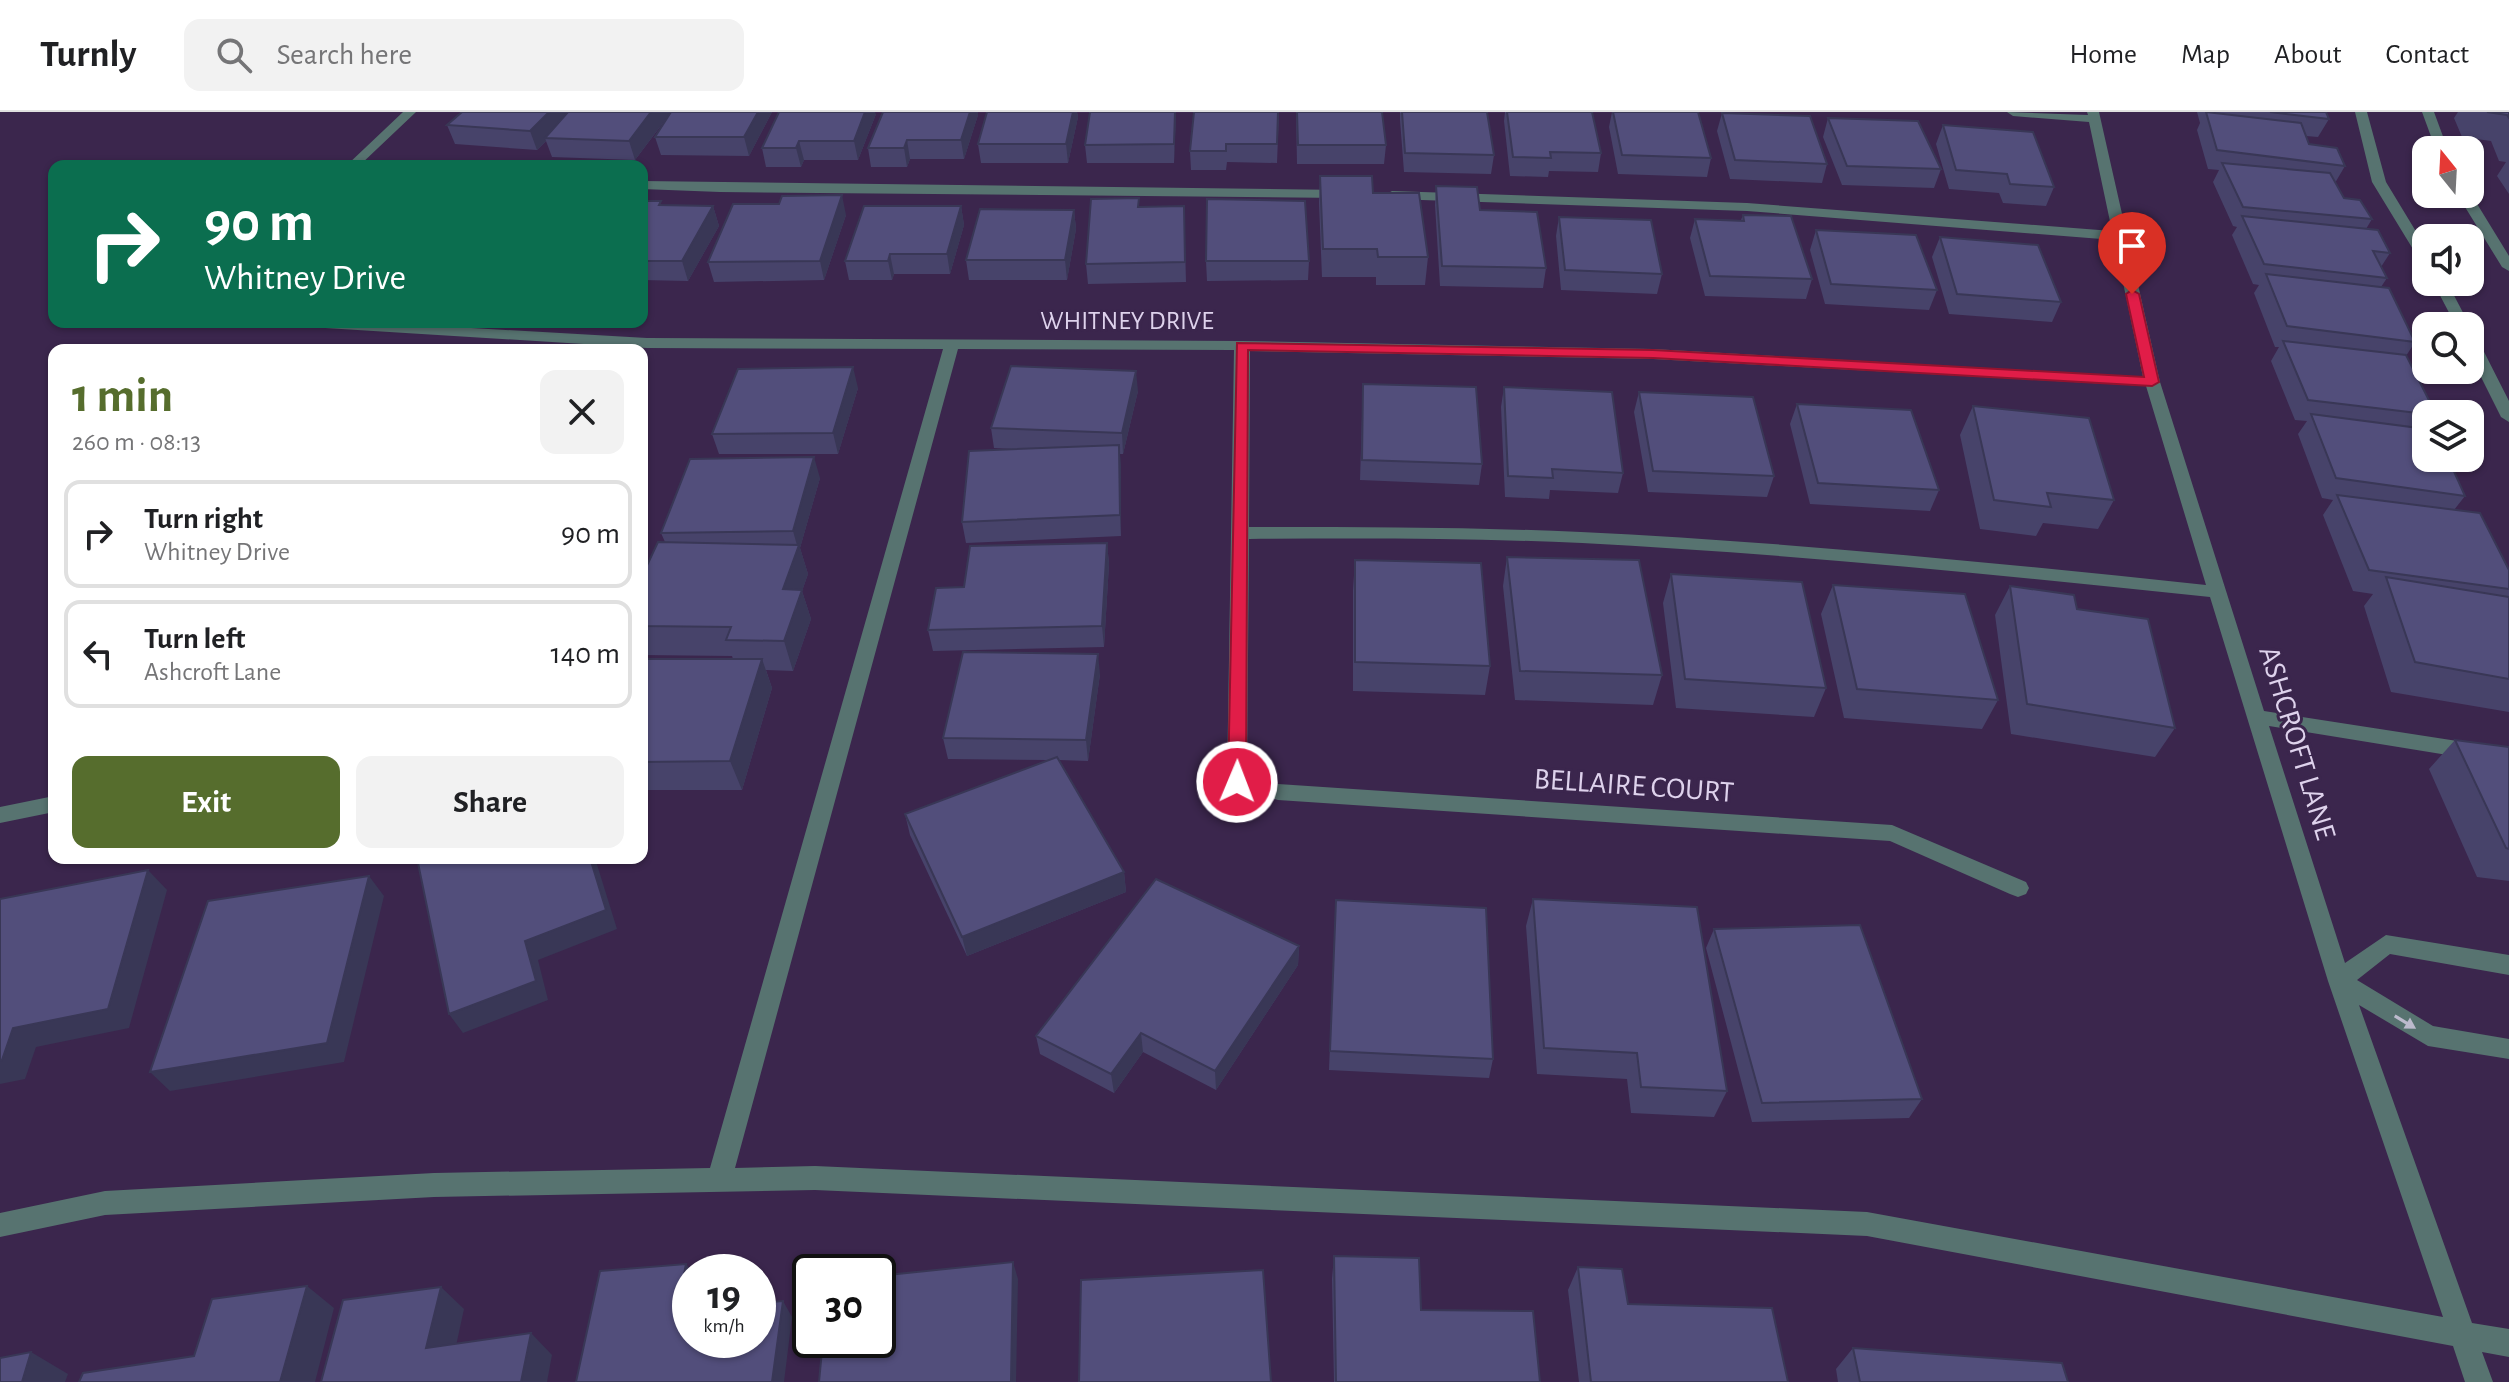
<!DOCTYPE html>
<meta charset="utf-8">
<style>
:root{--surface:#fff;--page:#f2f2f2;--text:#202124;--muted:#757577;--line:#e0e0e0;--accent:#566d2d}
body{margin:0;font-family:"Alegreya Sans",sans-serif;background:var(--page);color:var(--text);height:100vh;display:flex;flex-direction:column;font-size:30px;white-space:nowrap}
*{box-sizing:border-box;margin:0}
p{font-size:26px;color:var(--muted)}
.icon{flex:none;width:44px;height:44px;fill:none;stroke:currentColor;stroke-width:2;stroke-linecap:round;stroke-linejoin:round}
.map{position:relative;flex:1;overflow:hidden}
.side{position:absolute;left:48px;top:232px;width:600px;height:520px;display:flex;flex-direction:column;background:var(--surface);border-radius:16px;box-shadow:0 2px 6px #0004}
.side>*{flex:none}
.guide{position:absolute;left:48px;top:48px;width:600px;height:168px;border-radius:16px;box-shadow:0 2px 6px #0004;background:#0b6e4f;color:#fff;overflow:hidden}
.needle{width:52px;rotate:342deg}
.tools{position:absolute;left:2412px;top:24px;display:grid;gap:16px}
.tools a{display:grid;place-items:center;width:72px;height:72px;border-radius:16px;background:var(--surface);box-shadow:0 2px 6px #0004;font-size:40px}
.speed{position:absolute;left:672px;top:1142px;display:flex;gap:16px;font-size:40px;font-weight:700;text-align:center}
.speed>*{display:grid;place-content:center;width:104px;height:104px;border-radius:50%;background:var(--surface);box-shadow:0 2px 6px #0004;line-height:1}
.speed small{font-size:20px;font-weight:400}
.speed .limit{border:4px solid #111;border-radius:12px;background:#fff;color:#111}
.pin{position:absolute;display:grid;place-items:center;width:68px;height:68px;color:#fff;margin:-82px -34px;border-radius:50% 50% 50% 0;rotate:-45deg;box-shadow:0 0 8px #0007}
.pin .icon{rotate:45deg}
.me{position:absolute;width:88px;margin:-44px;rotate:1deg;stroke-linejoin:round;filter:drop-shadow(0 0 6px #0008)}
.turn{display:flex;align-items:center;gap:28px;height:168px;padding:0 24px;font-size:36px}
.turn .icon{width:104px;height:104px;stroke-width:2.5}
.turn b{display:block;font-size:56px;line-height:68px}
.round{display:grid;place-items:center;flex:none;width:84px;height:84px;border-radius:16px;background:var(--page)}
.overview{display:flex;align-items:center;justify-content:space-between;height:136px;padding:0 24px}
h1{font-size:48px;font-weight:600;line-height:60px;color:var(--accent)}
.button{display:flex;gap:16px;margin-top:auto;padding:16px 24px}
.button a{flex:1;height:92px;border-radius:16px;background:var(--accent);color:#fff;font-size:32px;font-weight:600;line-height:92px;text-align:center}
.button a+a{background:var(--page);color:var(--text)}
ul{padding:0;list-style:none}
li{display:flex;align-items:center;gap:24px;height:108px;margin:0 16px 12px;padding:0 8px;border:4px solid var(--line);border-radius:16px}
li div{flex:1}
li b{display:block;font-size:30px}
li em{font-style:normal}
header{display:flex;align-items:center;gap:48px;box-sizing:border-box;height:112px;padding:0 40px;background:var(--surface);border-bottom:2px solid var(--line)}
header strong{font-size:38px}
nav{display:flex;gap:44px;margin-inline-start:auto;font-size:28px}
.search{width:560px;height:72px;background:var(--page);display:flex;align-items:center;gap:20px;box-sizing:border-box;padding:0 28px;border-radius:16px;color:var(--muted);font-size:30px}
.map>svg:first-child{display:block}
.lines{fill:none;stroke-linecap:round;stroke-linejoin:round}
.minor{fill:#577370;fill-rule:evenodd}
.wall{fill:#47436a}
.shaded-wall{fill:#393756}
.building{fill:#524e7b;stroke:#393756;stroke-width:2}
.oneway{fill:#bcbacd}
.route{fill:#e11d48;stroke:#92132f;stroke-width:2}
.labels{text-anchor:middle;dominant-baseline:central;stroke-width:6;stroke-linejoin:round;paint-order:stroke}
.far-street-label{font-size:26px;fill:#ded2ec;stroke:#3b264d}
.street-label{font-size:30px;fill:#ded2ec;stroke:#3b264d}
</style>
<header>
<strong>Turnly</strong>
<div class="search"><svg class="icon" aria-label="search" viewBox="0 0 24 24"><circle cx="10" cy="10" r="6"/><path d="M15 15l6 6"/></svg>Search here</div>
<nav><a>Home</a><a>Map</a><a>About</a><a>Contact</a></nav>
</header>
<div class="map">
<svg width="2509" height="1270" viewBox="0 0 2509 1270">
<rect width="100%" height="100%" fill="#3b264d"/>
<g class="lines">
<path class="minor" d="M403 0H416L359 54H346Z
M2007 0 2088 3 2087 0H2099L2160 270 2264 599 2509 637V653L2269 614 2345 851 2386 823 2509 843V863L2390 842 2357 868 2433 914 2509 927V947L2428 934 2359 893 2472 1211 2509 1217V1245L2482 1240 2493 1270H2465L2453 1234 1867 1124 815 1078 434 1085 105 1103 0 1125V1101L105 1079 434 1061 710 1056 943 237 647 236 293 214 286 210H368L647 226 1242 229 1653 237 2143 265 2114 128 1747 99 1392 87 1385 83 1392 79 1747 91 2112 119 2089 10 2013 4ZM958 237 1234 238 1227 670 1230 675 1278 688 1890 729 2010 782 2018 785 2026 782 2029 776 2026 770 1892 713 1278 672 1247 665 1249 427C1360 426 1471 426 1582 431 1792 442 2001 463 2210 485L2328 869 2443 1205 1867 1100 815 1054 735 1056ZM1250 239 1653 247 2146 274 2206 473C1998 451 1790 430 1581 420 1470 415 1359 415 1249 415Z
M2355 0H2367L2386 70 2426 136V151L2419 147 2372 70Z
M2422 0H2434L2448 38H2436Z
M642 69 1344 78 1351 82 1344 86 720 80 642 77Z
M2457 82H2471L2509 144V159L2502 155Z
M2433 170H2447L2470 214V215L2456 214Z
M2470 223 2478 228 2509 289V310L2501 305 2470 243Z
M54 684V700L0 711V695Z"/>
</g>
<path class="wall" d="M772 0 749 44 661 43 655 25 666 7 635 48 552 45 546 29 537 38 455 32 447 13Z
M883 0H978V3L964 47H910L907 55H871L868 36Z
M987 0H1077L1078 5 1068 51H981L978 32Z
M1090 0H1176L1174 51H1087L1085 33Z
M1279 0 1277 51 1227 50 1226 58H1191L1190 39Z
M1296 0 1386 33 1384 52H1297Z
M1400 0H1487L1494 43 1491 62 1404 60 1400 8Z
M1505 0H1592L1601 41 1598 60 1549 59 1548 65 1510 64 1504 9Z
M1612 0H1698L1711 46 1707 65 1618 62 1609 15Z
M2197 0H2326L2329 7 2318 25 2306 24 2309 32 2345 54 2335 71 2344 86 2372 107 2366 117 2390 141 2381 155 2387 166 2381 175 2415 230 2406 244 2426 302V346L2465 384 2454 398 2509 458V600L2391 580 2364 494 2373 482 2353 479 2323 403 2333 388 2322 386 2298 322 2307 309 2295 308 2271 249 2279 235H2275L2254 181 2259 173 2253 172 2232 123 2237 115 2233 114 2213 70 2219 58 2208 57 2197 18 2200 11Z
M2458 0H2509V82L2497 64 2506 50 2499 49 2491 29 2462 25 2454 6Z
M1722 1 1827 52 1822 71 1730 67 1717 19Z
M876 2 858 48H804L801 55H766L762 36Z
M1828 6 1941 57 1934 76 1842 73 1823 25Z
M1943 13 2054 75 2046 94 2003 91 1999 81 1949 77 1936 32Z
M1320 64 1373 81 1428 145 1425 173H1376V165H1322L1319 91Z
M1436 74 1480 98 1546 156 1543 176 1440 174 1435 93Z
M1139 86V95H1184L1186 170 1088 172 1086 152Z
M642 89 663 93 713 94 719 114 688 169 642 168Z
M961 94 964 113 950 162H894L892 168H849L845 149Z
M1074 98 1076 117 1067 168H969L966 148Z
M846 103 824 168 714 170 708 150Z
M1743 103 1812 167 1806 187 1705 184 1690 126 1695 107 1741 108Z
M1559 105 1662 162 1657 182 1561 178 1556 124Z
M1816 118 1937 178 1929 198 1825 192 1810 138Z
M1940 125 2061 190 2052 210 1949 202 1932 145Z
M1206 149H1309L1308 168 1207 169Z
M1363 272 1482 352 1479 373 1360 368Z
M1504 275 1623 361 1618 381 1550 378 1549 387 1505 385 1501 295Z
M858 276 838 342H719L712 322Z
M1138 279 1123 342H1120L1121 424 966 431 962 410 1012 337 994 336 991 316Z
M1639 280 1774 364 1767 385 1648 380 1634 300Z
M1797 292 1939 378 1930 399 1810 392 1790 312Z
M1973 294 2114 388 2098 417 2043 411 2036 424 1980 417 1960 323Z
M820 366 800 436 808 462 802 479 811 507 793 559 766 558 772 576 742 678H642V547H733L732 544 642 543V464L665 430 661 421Z
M1107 431 1109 452 1104 535 933 539 928 518 964 475Z
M1507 445 1662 563 1653 593 1515 588 1503 474Z
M1355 448 1490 554 1485 583 1353 579V478Z
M1671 462 1826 576 1814 605 1676 596 1663 491Z
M1833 473 1998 588 1982 617 1844 606 1821 502Z
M2010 474 2077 497 2175 616 2155 645 2011 622 1995 503Z
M1100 562 1088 649 1059 648 1124 760 1126 780 967 844 910 723 905 702 1049 648 948 647 943 626Z
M2455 628 2509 635V769L2477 765 2429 657Z
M1533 787 1727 979 1714 1005 1631 1001 1627 967 1537 962 1526 814Z
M1335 807 1493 947 1489 966 1329 958Z
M1714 817 1922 987 1909 1006 1752 1010 1706 836Z
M1299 834 1298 853 1216 978 1143 940 1114 981 1040 942 1036 924Z
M1334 1144 1421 1198 1540 1270H1334L1332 1167Z
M1578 1155 1628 1192 1788 1270H1579L1568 1178Z
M1853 1236 2068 1270H1838L1836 1257Z"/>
<path class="shaded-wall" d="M549 0H574L545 26 546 29 537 38 530 19Z
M651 0H671L635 48 629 29Z
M758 0H772L749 44 744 25Z
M865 0H875L876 2 858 48 854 29Z
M970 0H978V3L964 47 961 28Z
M1073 0H1077L1078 5 1068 51 1066 32Z
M1175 0H1176L1174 51V32Z
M907 28 910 47 907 55 904 36Z
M799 29 804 48 801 55 796 36Z
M842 83 846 103 824 168 820 149Z
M713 94 719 114 688 169 682 149Z
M961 94 964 113 950 162 947 142Z
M1074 98 1076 117 1067 168 1065 148Z
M890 142 894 162 892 168 888 149Z
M853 255 858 276 838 342 833 321Z
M1136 259 1138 279 1123 342 1122 321Z
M1119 333 1121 353V424L1120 403Z
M814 345 820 366 800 436 808 462 802 479 811 507 793 559 784 529 783 477 798 437 793 419Z
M1107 431 1109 452 1104 535 1102 514Z
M1098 542 1100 562 1088 649 1086 628Z
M762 547 772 576 742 678 730 649Z
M590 746H595L617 817 538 848 548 888 463 921 449 902 525 829Z
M148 758 167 778 129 916 36 935 25 967 0 972V949L13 916Z
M1124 760 1126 780 967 844 962 825Z
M369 764 384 784 344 950 170 979 150 960Z
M1299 834 1298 853 1216 978 1215 959Z
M1141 921 1143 940 1114 981 1111 962Z
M1013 1150 1018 1167 1016 1270H1011Z
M686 1152 692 1160H690V1209L677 1197Z
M307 1174 334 1196 315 1270H280Z
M441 1175 464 1197 451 1257 426 1236Z
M783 1189 792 1205 784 1270H772Z
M531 1221 552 1243 547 1270H521Z
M31 1240 68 1262 65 1270H22Z"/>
<path class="building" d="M462 0H549L530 19 447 13Z
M568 0H651L629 29 545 26Z
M671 0H758L744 25H655Z
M779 0H865L854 29H799L796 36H762Z
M883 0H970L961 28H907L904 36H868Z
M987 0H1073L1066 32H978Z
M1090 0H1175L1174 32 1085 33Z
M1194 0H1278L1277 32H1226V39H1190Z
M1297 0H1382L1386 33H1298Z
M1402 0H1487L1494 43 1405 41Z
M1507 0H1592L1601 41 1550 40 1551 46 1513 45Z
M1613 0H1698L1711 46 1622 43Z
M2206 0 2301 11 2309 32 2337 36 2345 54 2217 38Z
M2270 0H2326L2329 7Z
M2487 0H2509V6L2507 3Z
M1722 1 1810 4 1827 52 1735 48Z
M1828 6 1918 9 1941 57 1847 54Z
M1943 13 2033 20 2054 75 2010 72 2007 62 1956 58Z
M2222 51 2330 61 2344 86 2360 88 2372 107 2243 95Z
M1320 64H1372L1373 81H1419L1428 145H1378L1377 137H1323Z
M1436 74 1477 75 1480 98 1537 100 1546 156 1442 154Z
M842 83 820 149 708 150 733 92H779L782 84Z
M1139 86 1138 95 1184 94 1185 150 1086 152 1091 87Z
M1207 87 1305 89 1309 149H1206Z
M642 89H661L659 93 713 94 682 149H642Z
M864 94H961L947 142H890L888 149H845Z
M980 97 1074 98 1065 148H966Z
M1743 103 1791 104 1812 167 1710 164 1695 107 1744 109Z
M2242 104 2378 118 2390 141 2373 139 2387 166 2264 152Z
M1559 105 1651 108 1662 162 1565 158Z
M1816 118 1916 123 1937 178 1831 172Z
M1940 125 2038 133 2061 190 1957 182Z
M2266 162 2389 176 2415 230 2287 214Z
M2283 229 2406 243 2436 302H2426L2308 288Z
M1011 254 1136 259 1122 321 991 316Z
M853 255 833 321 712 322 738 257Z
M1363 272 1476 275 1482 352 1362 348Z
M1504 275 1612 280 1623 361 1552 357 1553 366 1508 364Z
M1639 280 1753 285 1774 364 1653 359Z
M1797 292 1911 298 1939 378 1818 371Z
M1973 294 2089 306 2114 388 2047 381 2051 395 1994 388Z
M2311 302 2426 317V346H2448L2465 384 2336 366Z
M1119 333 1120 403 962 410 969 339Z
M814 345 793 419 661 421 690 347Z
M2337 383 2480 401 2509 458V477L2369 458Z
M658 430 799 433 783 477 802 478 784 529 726 528 731 515 642 514V464Z
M1107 431 1102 514 928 518 936 476 964 475 970 434Z
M1507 445 1639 448 1662 563 1520 559Z
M1355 448 1481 451 1490 554 1355 550Z
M1671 462 1802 470 1826 576 1685 567Z
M2386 465 2509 485V567L2415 550Z
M1833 473 1965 482 1998 588 1857 577Z
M2010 474 2074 483 2077 497 2148 507 2175 616 2027 592Z
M963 540 1098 542 1086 628 943 626Z
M642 547H762L730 649 642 650Z
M2455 628 2509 635V737L2506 736Z
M1057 645 1124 760 962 825 905 702Z
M432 746H590L606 798 525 829 536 869 449 902 418 751Z
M148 758 108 897 13 916 2 948 0 949V787Z
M369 764 327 931 150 960 208 789Z
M1156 767 1299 834 1215 959 1141 921 1111 962 1036 924Z
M1533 787 1697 795 1727 979 1641 975 1637 941 1544 936Z
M1336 788 1486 796 1493 947 1330 939Z
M1860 813 1922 987 1762 991 1714 817Z
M1334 1144 1419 1146 1421 1198 1533 1199 1540 1270H1336Z
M1013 1150 1011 1270H819L823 1228H878V1164Z
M686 1152 677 1197 690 1196V1228H758V1191L783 1189 772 1270H576L600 1159Z
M1578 1155 1622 1157 1628 1192 1772 1196 1788 1270H1591Z
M1263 1158 1271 1270H1079L1081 1168Z
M307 1174 280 1270H79L83 1261 194 1244 212 1187Z
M441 1175 426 1236 531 1221 521 1270H321L343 1188Z
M1853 1236 2062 1251 2068 1270H1860Z
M31 1240 22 1270H0V1246Z"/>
<defs><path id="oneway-solid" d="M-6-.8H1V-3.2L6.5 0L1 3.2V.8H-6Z" transform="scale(2)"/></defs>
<use class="oneway" href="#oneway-solid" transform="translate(2405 910) rotate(31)"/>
<path class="route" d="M2132 178 2139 182 2159 270 2152 274 1653 246 1248 238 1246 670 1244 675H1230L1228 670 1237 231 1653 238 2144 265 2126 182Z"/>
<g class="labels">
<g class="far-street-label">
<text x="1127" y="209">WHITNEY DRIVE</text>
</g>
<g class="street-label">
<text transform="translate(2297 631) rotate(73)">ASHCROFT LANE</text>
<text transform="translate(1634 674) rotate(4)">BELLAIRE COURT</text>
</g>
</g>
</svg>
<div class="tools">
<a><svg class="needle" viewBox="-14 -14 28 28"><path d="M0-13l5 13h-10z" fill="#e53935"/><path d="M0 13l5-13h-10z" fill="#757577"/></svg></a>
<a><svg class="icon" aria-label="sound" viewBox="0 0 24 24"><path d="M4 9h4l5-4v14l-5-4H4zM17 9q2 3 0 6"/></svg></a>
<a><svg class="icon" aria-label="search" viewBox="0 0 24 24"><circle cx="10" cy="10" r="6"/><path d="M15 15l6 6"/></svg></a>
<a><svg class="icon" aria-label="layers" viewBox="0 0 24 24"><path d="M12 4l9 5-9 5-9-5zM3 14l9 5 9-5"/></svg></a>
</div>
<div class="speed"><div>19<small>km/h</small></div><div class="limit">30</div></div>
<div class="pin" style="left:2132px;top:182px;background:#d93025"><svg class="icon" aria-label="arrive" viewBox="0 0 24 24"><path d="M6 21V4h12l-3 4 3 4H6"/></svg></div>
<svg class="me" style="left:1237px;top:670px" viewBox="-20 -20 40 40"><circle r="17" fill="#e11d48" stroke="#fff" stroke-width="3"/><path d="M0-11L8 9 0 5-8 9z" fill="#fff"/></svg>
<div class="guide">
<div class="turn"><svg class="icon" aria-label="right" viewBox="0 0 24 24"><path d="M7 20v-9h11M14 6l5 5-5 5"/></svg><div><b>90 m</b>Whitney Drive</div></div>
</div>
<section class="side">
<div class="overview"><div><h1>1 min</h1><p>260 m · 08:13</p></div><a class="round"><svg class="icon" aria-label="close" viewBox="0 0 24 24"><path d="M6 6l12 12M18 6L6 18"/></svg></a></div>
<ul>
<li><svg class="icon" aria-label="right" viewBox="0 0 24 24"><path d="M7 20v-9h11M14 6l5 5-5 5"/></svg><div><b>Turn right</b><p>Whitney Drive</p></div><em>90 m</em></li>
<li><svg class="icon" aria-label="left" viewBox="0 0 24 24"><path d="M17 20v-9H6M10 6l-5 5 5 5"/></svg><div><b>Turn left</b><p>Ashcroft Lane</p></div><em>140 m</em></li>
</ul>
<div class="button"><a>Exit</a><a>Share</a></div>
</section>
</div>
